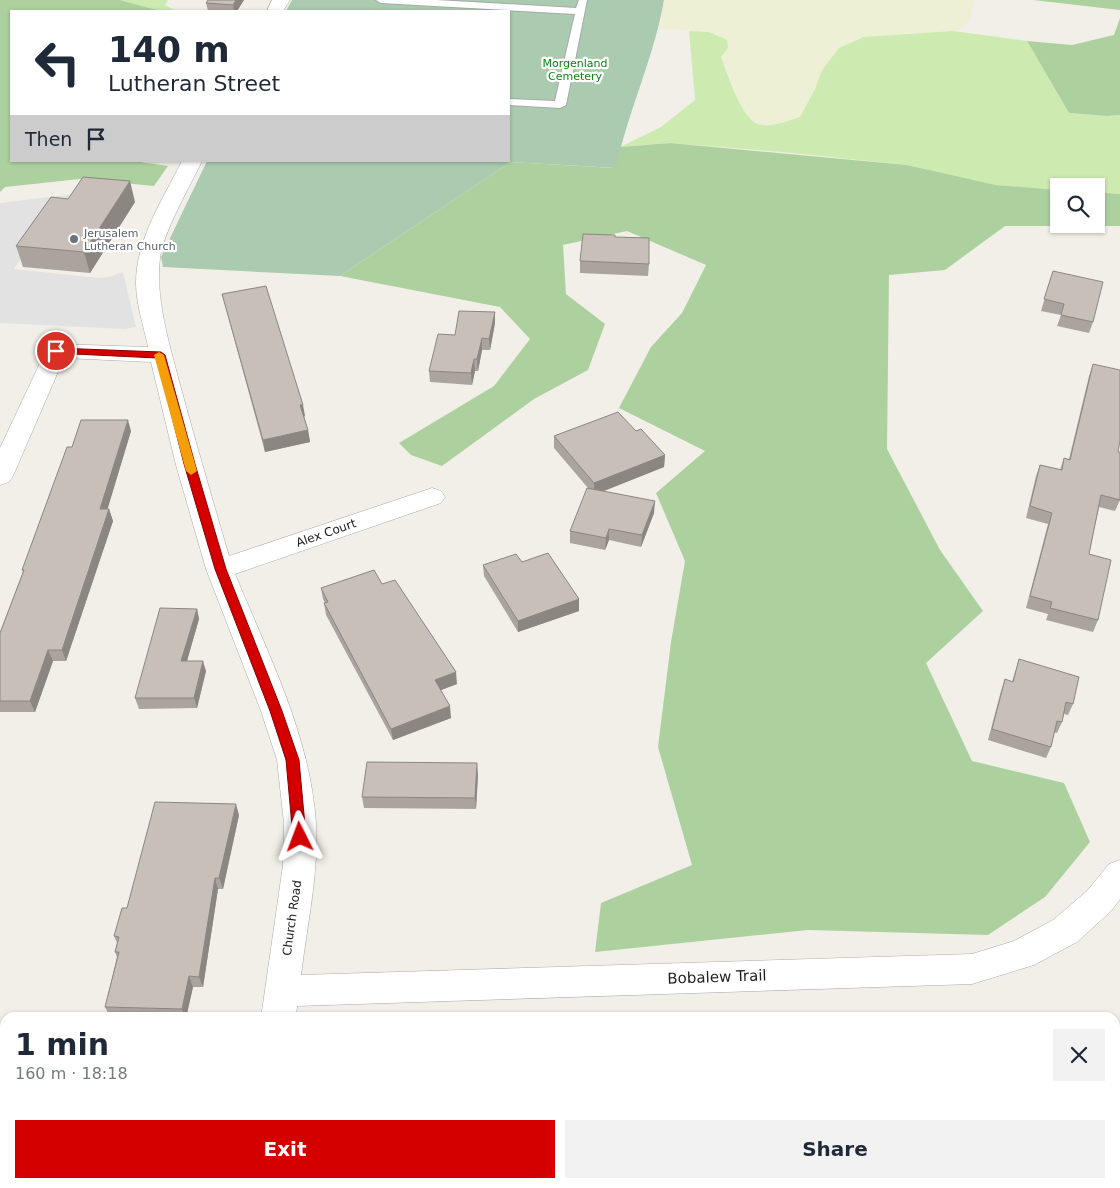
<!DOCTYPE html>
<meta charset="utf-8">
<style>
:root{--surface:#fff;--page:#f2f2f3;--text:#1f2937;--muted:#747a83;--accent:#d40000}
body{margin:0;font-family:"DejaVu Sans",sans-serif;background:var(--page);color:var(--text);height:100vh;display:flex;flex-direction:column;font-size:19px;white-space:nowrap}
*{box-sizing:border-box;margin:0}
p{font-size:16px;color:var(--muted)}
.icon{flex:none;width:28px;height:28px;fill:none;stroke:currentColor;stroke-width:2;stroke-linecap:round;stroke-linejoin:round}
.map{position:relative;flex:1;overflow:hidden}
.panel{position:absolute;left:0px;top:1012px;width:1120px;height:176px;display:flex;flex-direction:column;background:var(--surface);border-radius:15px 15px 0 0;box-shadow:0 1px 4px #0004}
.panel>*{flex:none}
.guide{position:absolute;left:10px;top:10px;width:500px;height:152px;border-radius:0px;box-shadow:0 1px 4px #0004;background:#fff;color:var(--text);overflow:hidden}
.tools{position:absolute;left:1050px;top:178px;display:grid;gap:10px}
.tools a{display:grid;place-items:center;width:55px;height:55px;border-radius:0px;background:var(--surface);box-shadow:0 1px 4px #0004;font-size:25px}
.pin{position:absolute;display:grid;place-items:center;width:42px;height:42px;color:#fff;margin:-21px;border:2px solid #fff;border-radius:50%;box-shadow:0 1px 5px #0007}
.me{position:absolute;width:55px;margin:-28px;rotate:357deg;stroke-linejoin:round;filter:drop-shadow(0 0 4px #0008)}
.turn{display:flex;align-items:center;gap:18px;height:105px;padding:0 15px;font-size:22px}
.turn .icon{width:65px;height:65px;stroke-width:2.5}
.turn b{display:block;font-size:35px;line-height:42px}
.then{display:flex;align-items:center;height:48px;padding:0 15px;background:#0003;gap:10px;font-size:19px}
.round{display:grid;place-items:center;flex:none;width:52px;height:52px;border-radius:0px;background:var(--page)}
.headline{display:flex;align-items:center;justify-content:space-between;height:85px;padding:0 15px}
h1{font-size:30px;font-weight:700;line-height:38px}
.button{display:flex;gap:10px;margin-top:auto;padding:10px 15px}
.button a{flex:1;height:58px;border-radius:0px;background:var(--accent);color:#fff;font-size:20px;font-weight:700;line-height:58px;text-align:center}
.button a+a{background:var(--page);color:var(--text)}
.map>svg:first-child{display:block}
.farmland{fill:#eef0d5}
.grass{fill:#cdebb0}
.forest{fill:#add19e}
.cemetery{fill:#aacbaf}
.parking{fill:#e2e2e2}
.lines{fill:none;stroke-linecap:round;stroke-linejoin:round}
.lane-casing{stroke:#a9a9a9;stroke-width:2}
.street-casing{stroke:#a9a9a9;stroke-width:1}
.lane{fill:#fff;fill-rule:evenodd}
.street{fill:#fff;fill-rule:evenodd}
.wall{fill:#aba49e}
.shaded-wall{fill:#8b8681}
.building{fill:#c7bfb8;stroke:#8b8681}
.route{fill:#d40000;stroke:#8a0000}
.slow{fill:#f59e0b}
.worship-dot{fill:#6b7280;stroke:#fff;stroke-width:2}
.labels{text-anchor:middle;dominant-baseline:central;stroke-width:4.5;stroke-linejoin:round;paint-order:stroke}
.far-park-label{font-size:11px;fill:#0c8416;stroke:#fff}
.far-worship-label{font-size:11px;fill:#5b616d;stroke:#fff;text-anchor:start}
.street-label{font-size:12px;fill:#222;stroke:#fff}
.near-street-label{font-size:15px;fill:#222;stroke:#fff}
</style>
<div class="map">
<svg width="1120" height="1188" viewBox="0 0 1120 1188">
<rect width="100%" height="100%" fill="#f2efe9"/>
<path class="farmland" d="M664 0H974L970 19 964 27 953 31 914 34 822 70 815 89 800 117 775 125 757 124 746 117 721 57 728 48 709 32 659 29Z"/>
<path class="grass" d="M120 0H168L165 5 176 11H161Z
M689 31 709 32 727 40 728 48 721 57C727 72 742 120 758 124 772 128 787 121 800 117L815 89 822 70 839 48 864 37 953 31 1027 41 1069 113 1107 116 1120 115V194L1096 192V186H1059V190L995 185 907 165 782 152 670 143 620 147 661 127 695 100Z"/>
<path class="forest" d="M0 0H120L161 11H11V161H133L168 166 154 186 80 179 5 187 0 192Z
M1033 0H1120V10Z
M1120 18V115L1107 116 1069 113 1027 41 1072 45 1114 35Z
M670 143 907 165 996 185 1059 190V224H1096V192L1120 194V226H1005L945 270 889 275 887 449 940 550 983 611 926 663 972 761 1064 783 1090 842 1045 897 988 935 808 930 595 952 601 903 692 865 658 747 671 642 685 561 656 493 705 451 619 408 651 347 682 313 706 265 627 231 563 245 566 294 605 324 588 370 534 399 442 466 411 455 399 443 494 386 530 339 500 307 340 276 510 162 615 168 620 147Z
M1115 1123H1120V1188H882L872 1184H1115Z"/>
<path class="cemetery" d="M292 0H664C654 58 628 111 616 168L510 162 340 276 163 267 161 257 207 161H509V11H286Z"/>
<path class="parking" d="M74 194 37 232 14 269 98 278 109 277 123 272 136 327 124 329 0 323V203Z"/>
<g class="lines">
<g class="lane-casing">
<path id="lane" d="M376 0H436L576 8 579 0H587L566 105 560 108 509 105V99L555 101 575 14 381 3Z"/>
</g>
<g class="street-casing">
<path id="street" d="M272 0H290L283 11H267Z
M182 161H202C190 186 163 233 160 258 155 298 169 342 179 381 195 440 212 498 229 556L432 488 441 491 445 497 441 503 235 574C268 654 310 735 316 823 319 873 307 925 301 975L972 954 1014 941 1053 920 1087 891 1109 864 1120 860V899L1111 911 1077 942 1034 965 972 984 297 1006 296 1018H261L283 865 284 823 277 760 261 711 206 569 176 465 151 362 64 358 13 476 9 482 0 485V448L48 346 56 344 148 347C144 327 136 304 136 283 136 239 163 199 182 161Z
M234 1184H272V1188H234Z"/>
</g>
<use href="#lane" class="lane"/>
<use href="#street" class="street"/>
</g>
<path class="wall" d="M244 0 237 11H208L206 3Z
M68 199 135 202 90 273 23 267 16 246Z
M615 237 649 264 648 276 580 273V261Z
M1053 271 1093 322 1089 333 1057 326 1061 315 1041 311Z
M222 294 305 416 304 417 308 430 310 442 265 452 225 305Z
M495 312V323L490 350H482L478 371H475L472 385 430 382 429 371 455 335Z
M1093 364 1118 452 1120 500 1115 511 1099 507 1089 554 1098 620 1093 632 1046 620 1048 614 1026 608 1048 524 1026 518 1036 476 1040 465 1060 470 1064 458 1069 459 1089 376Z
M131 431 107 509H109L113 521 66 661H53L35 712H0V633L23 572 22 570 72 447Z
M636 431 665 455 664 467 603 491 654 513 641 547 609 540 605 550 570 543V531L588 488 554 448V436Z
M522 562 579 611 518 632 484 576 483 565Z
M382 584 457 684 441 690 451 718 393 740 326 615 324 603H325L323 599 321 588Z
M197 609 199 619 187 661 206 671 197 708 139 709 135 698Z
M1019 659 1073 704 1068 715 1064 714 1062 722 1057 733 1054 732 1051 747 1046 758 988 740 1001 691 1005 679 1012 682Z
M478 775 476 809 364 808 362 797Z
M239 815 223 889H218L203 987H193L186 1018 110 1017 105 1007 117 957 115 952 117 943 114 936 127 908Z"/>
<path class="shaded-wall" d="M236 0H244L237 11H234L233 5Z
M130 181 135 202 90 273 84 252Z
M495 312V323L490 350 489 339Z
M482 338V350L478 371 477 359Z
M474 359 475 371 472 385 471 373Z
M300 405H303L305 416 302 417Z
M128 420 131 431 104 521 100 509Z
M308 430 310 442 265 452 263 440Z
M665 455 664 467 594 495V483Z
M655 501 654 513 641 547 642 535Z
M109 509 113 521 66 661 62 650Z
M609 529V540L605 550 606 538Z
M579 599V611L518 632V621Z
M197 609 199 619 184 671 181 661Z
M48 650 53 661 35 712 30 701Z
M203 661 206 671 197 708 194 698Z
M456 672 457 684 436 692 435 680Z
M450 706 451 718 393 740 391 729Z
M477 763 478 775 476 809 475 798Z
M236 804 239 815 223 889 219 878Z
M215 878 218 889 203 987 199 977Z
M189 976 193 987 186 1018H185L182 1009Z"/>
<path class="building" d="M208 0H236L233 5 206 3Z
M83 177 130 181 84 252 16 246 51 197 68 199Z
M583 234 615 235V237L649 238V264L580 261Z
M1053 271 1103 282 1093 322 1061 315 1064 304 1044 299Z
M266 286 303 405H300L308 430 263 440 222 294Z
M459 311 495 312 489 339 482 338 477 359H474L471 373 429 371 438 334 455 335Z
M1093 364 1120 370V441L1118 452H1120V500L1101 495 1089 554 1111 560 1098 620 1050 608 1052 602 1030 596 1052 513 1030 506 1040 465 1062 470 1064 458 1070 460Z
M618 412 636 431 641 429 665 455 594 483 554 436Z
M81 420H128L100 509H109L62 650H48L30 701H0V633L24 570H22L67 447H72Z
M587 488 655 501 642 535 609 529 606 538 570 531Z
M548 553 579 599 518 621 483 565 516 554 522 562Z
M374 570 382 584 395 580 456 672 435 680 450 706 391 729 324 603 328 602 321 588Z
M160 608 197 609 181 661H203L194 698H135Z
M1019 659 1079 677 1073 704 1066 702 1062 722 1057 721 1051 747 992 729 1005 679 1013 682Z
M367 762 477 763 475 798 362 797Z
M155 802 236 804 219 878H215L199 977 189 976 182 1009 105 1007 119 952H115L119 937 114 936 122 908H127Z
M323 1184H396V1186H421V1188H322Z
M479 1184H549V1188H479Z"/>
<path class="route" d="M56 348 161 352 165 355 195 464 226 569 282 711 299 760 306 837 304 841 300 842 295 841 293 837 286 760 270 711 215 569 184 464 157 358 53 353V349Z"/>
<path class="slow" d="M159 352 164 355 197 471 191 475 186 471 154 355Z"/>
<circle class="worship-dot" cx="74" cy="239" r="5"/>
<g class="labels">
<g class="far-park-label">
<text x="575" y="63">Morgenland<tspan x="575" dy="13">Cemetery</tspan></text>
</g>
<g class="far-worship-label">
<text x="84" y="233">Jerusalem<tspan x="84" dy="13">Lutheran Church</tspan></text>
</g>
<g class="street-label">
<text transform="translate(326 533) rotate(-19)">Alex Court</text>
<text transform="translate(292 918) rotate(-82)">Church Road</text>
</g>
<g class="near-street-label">
<text transform="translate(717 977) rotate(-2)">Bobalew Trail</text>
</g>
</g>
</svg>
<div class="tools">
<a><svg class="icon" aria-label="search" viewBox="0 0 24 24"><circle cx="10" cy="10" r="6"/><path d="M15 15l6 6"/></svg></a>
</div>
<div class="pin" style="left:56px;top:351px;background:#d93025"><svg class="icon" aria-label="arrive" viewBox="0 0 24 24"><path d="M6 21V4h12l-3 4 3 4H6"/></svg></div>
<svg class="me" style="left:300px;top:837px" viewBox="-20 -20 40 40"><path d="M0-17L14 15 0 8-14 15z" fill="#d40000" stroke="#fff" stroke-width="4"/></svg>
<div class="guide">
<div class="turn"><svg class="icon" aria-label="left" viewBox="0 0 24 24"><path d="M17 20v-9H6M10 6l-5 5 5 5"/></svg><div><b>140 m</b>Lutheran Street</div></div>
<div class="then">Then<svg class="icon" aria-label="arrive" viewBox="0 0 24 24"><path d="M6 21V4h12l-3 4 3 4H6"/></svg></div>
</div>
<section class="panel">
<div class="headline"><div><h1>1 min</h1><p>160 m · 18:18</p></div><a class="round"><svg class="icon" aria-label="close" viewBox="0 0 24 24"><path d="M6 6l12 12M18 6L6 18"/></svg></a></div>
<div class="button"><a>Exit</a><a>Share</a></div>
</section>
</div>
